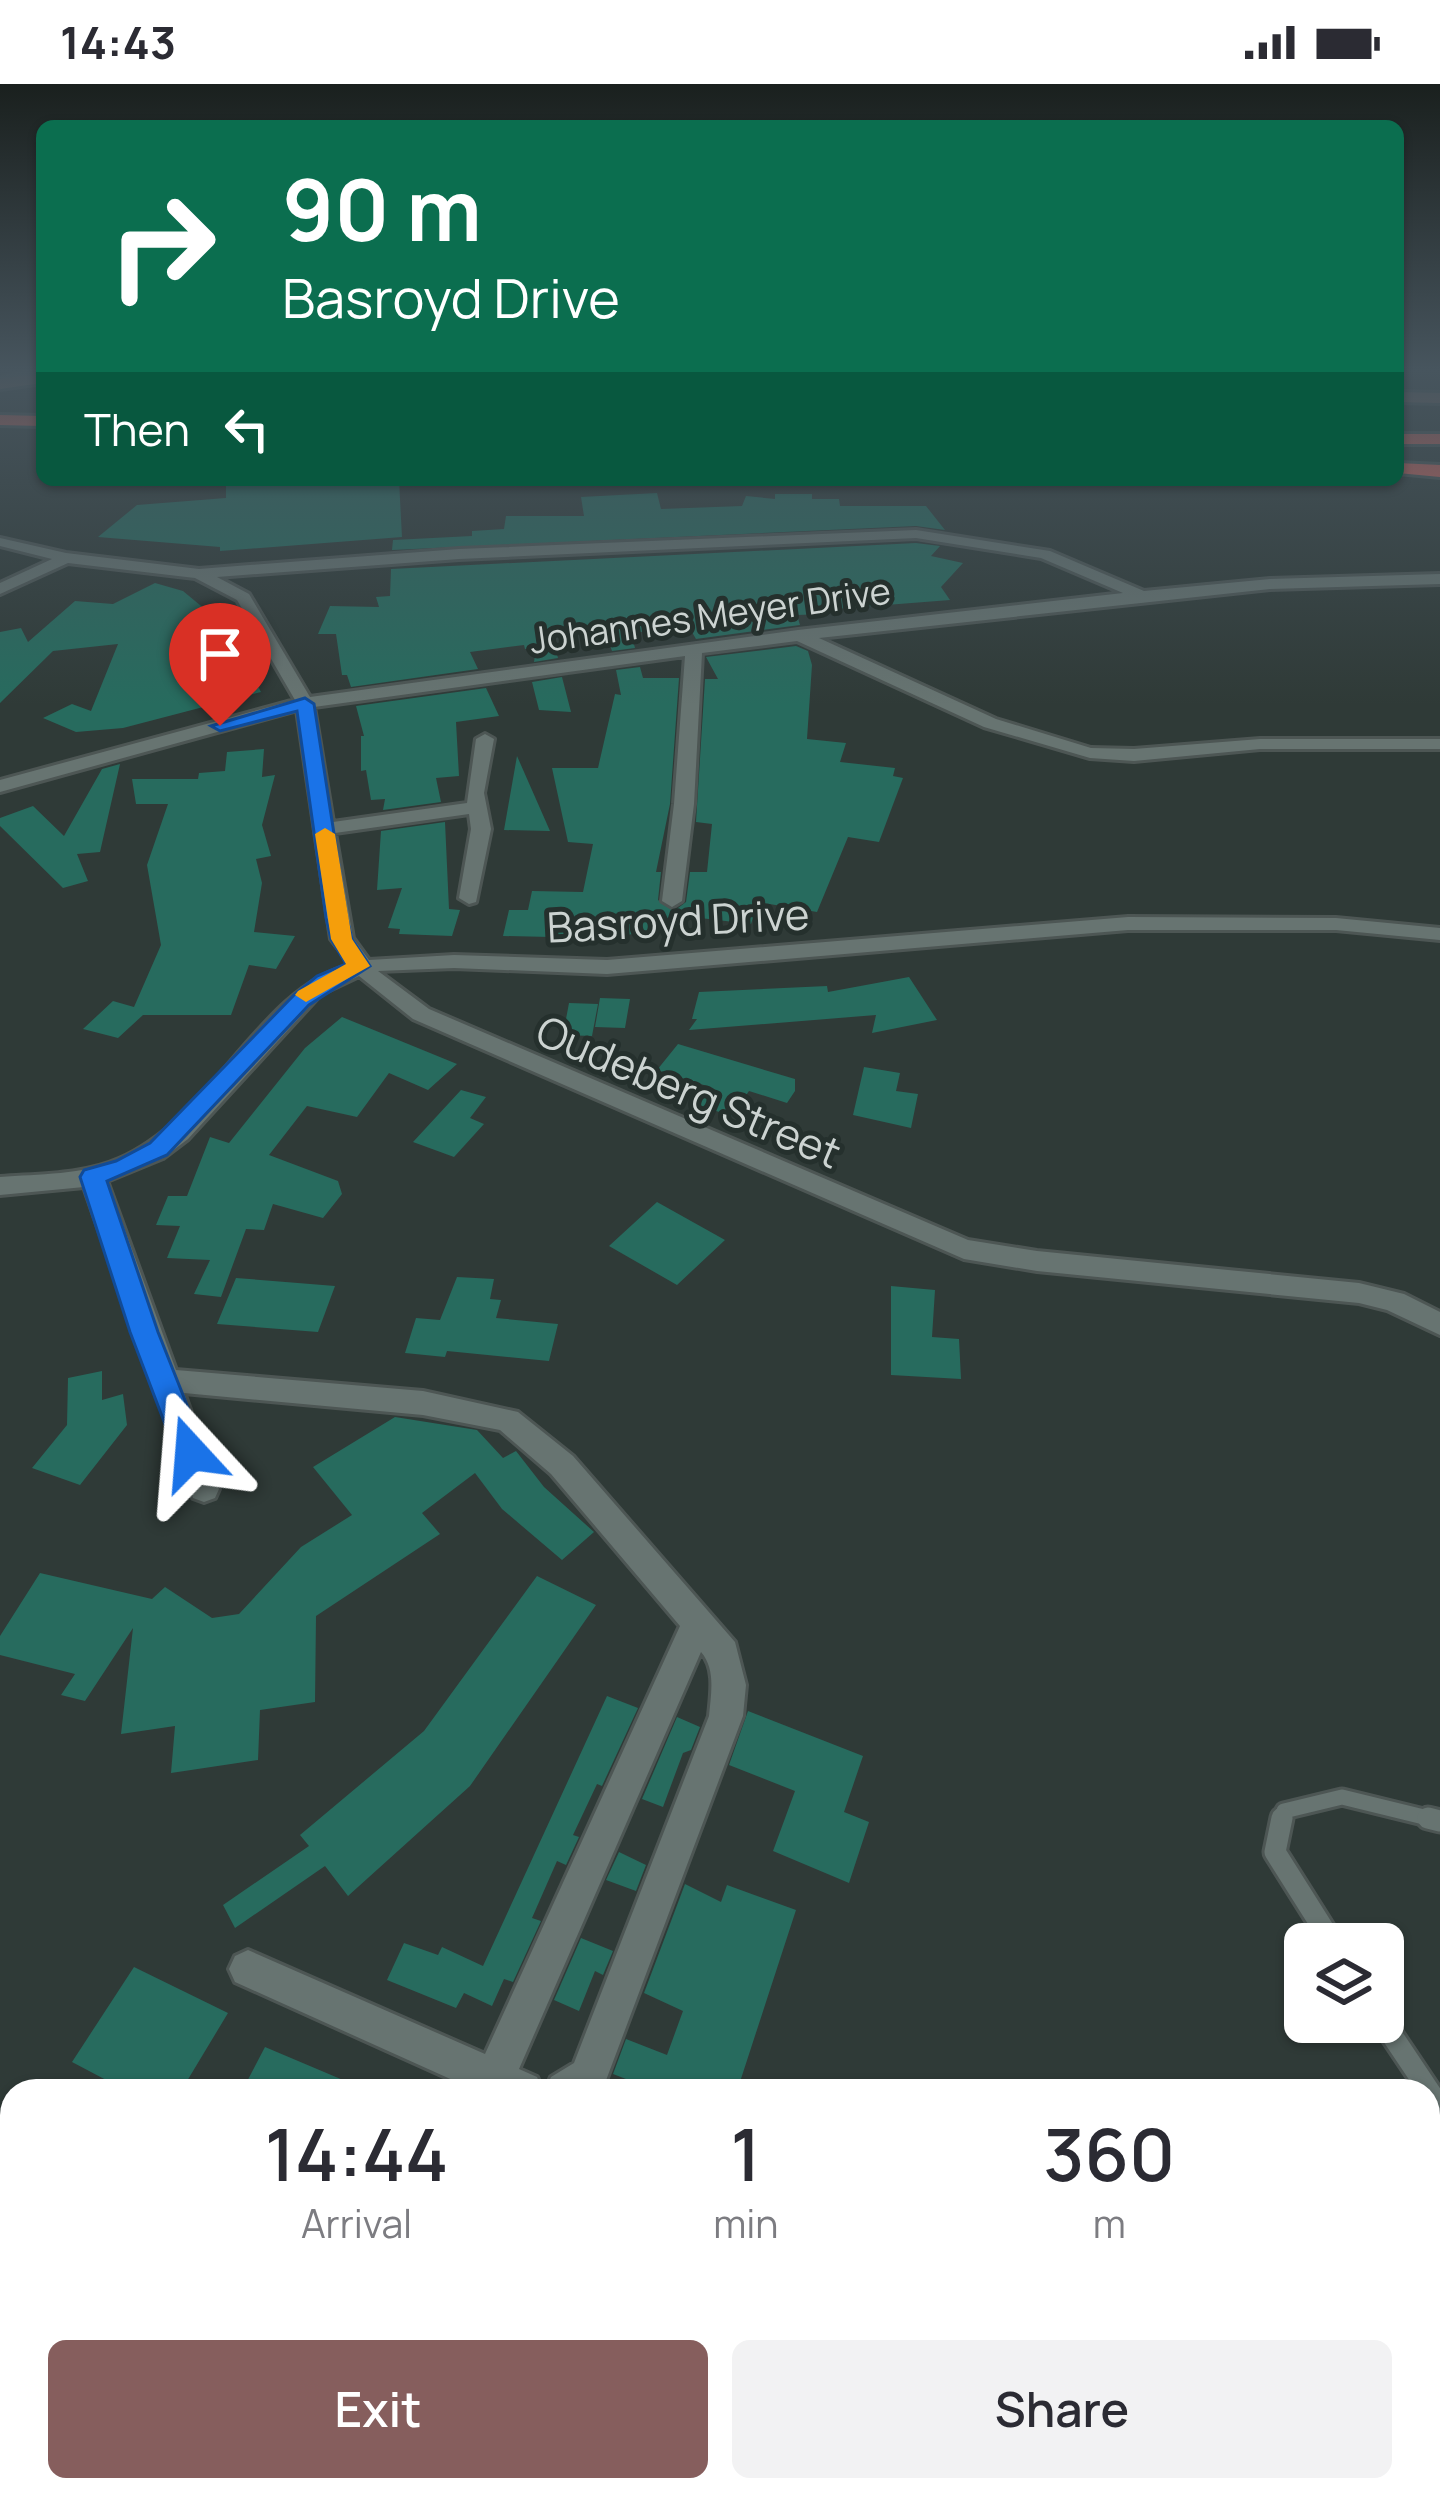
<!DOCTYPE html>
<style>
:root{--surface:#fff;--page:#f2f2f3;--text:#2b2b33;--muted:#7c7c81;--accent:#865e5d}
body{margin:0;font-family:Manrope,sans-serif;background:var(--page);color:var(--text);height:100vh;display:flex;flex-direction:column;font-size:45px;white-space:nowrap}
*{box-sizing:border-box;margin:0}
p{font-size:39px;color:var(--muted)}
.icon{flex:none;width:66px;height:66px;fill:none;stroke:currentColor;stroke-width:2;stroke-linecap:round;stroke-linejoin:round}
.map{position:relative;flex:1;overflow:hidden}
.drawer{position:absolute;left:0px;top:1995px;width:1440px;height:423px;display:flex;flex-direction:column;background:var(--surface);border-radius:36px 36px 0 0;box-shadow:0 3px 9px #0004}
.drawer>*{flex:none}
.guide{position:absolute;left:36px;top:36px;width:1368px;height:366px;border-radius:18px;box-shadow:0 3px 9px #0004;background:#0b6e4f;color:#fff;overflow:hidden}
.tools{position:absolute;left:1284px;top:1839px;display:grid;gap:24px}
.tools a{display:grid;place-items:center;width:120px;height:120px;border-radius:18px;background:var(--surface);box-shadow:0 3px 9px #0004;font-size:60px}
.pin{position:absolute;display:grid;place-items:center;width:102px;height:102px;color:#fff;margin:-123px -51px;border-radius:50% 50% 50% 0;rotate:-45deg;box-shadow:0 0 12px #0007}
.pin .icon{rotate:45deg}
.me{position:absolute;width:132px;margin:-66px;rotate:341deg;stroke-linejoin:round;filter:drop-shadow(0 0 9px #0008)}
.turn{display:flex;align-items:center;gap:42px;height:252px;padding:0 48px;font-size:54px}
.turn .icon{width:156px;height:156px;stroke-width:2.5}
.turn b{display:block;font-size:84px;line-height:102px}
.then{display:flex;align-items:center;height:114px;padding:0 48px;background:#0003;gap:24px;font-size:45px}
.eta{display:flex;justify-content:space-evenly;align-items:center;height:204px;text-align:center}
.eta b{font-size:72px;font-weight:600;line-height:84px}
.action{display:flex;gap:24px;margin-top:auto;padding:24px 48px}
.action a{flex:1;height:138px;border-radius:18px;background:var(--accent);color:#fff;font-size:48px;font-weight:600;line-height:138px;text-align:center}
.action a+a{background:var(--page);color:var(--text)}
.status{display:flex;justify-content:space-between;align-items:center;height:84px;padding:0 60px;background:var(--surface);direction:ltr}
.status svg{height:33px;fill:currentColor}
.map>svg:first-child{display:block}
.building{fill:#276b5e}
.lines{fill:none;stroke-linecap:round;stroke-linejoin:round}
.lane-far2-casing{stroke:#4d5654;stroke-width:10}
.lane-far1-casing{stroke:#4d5654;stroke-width:21}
.lane-casing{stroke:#4d5654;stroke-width:27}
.street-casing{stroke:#4d5654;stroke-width:6}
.secondary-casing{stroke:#4d5654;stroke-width:6}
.highway-casing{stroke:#4d5654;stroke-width:6}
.lane-far2{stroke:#677471;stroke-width:8}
.lane-far1{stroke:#677471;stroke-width:15}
.lane{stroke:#677471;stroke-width:21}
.street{fill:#677471;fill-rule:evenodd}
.secondary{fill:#90706a;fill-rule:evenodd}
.highway{fill:#f1675b;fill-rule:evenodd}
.route{fill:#1a73e8;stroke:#114b97;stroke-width:3}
.slow{fill:#f59e0b}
.labels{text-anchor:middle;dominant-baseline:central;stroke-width:10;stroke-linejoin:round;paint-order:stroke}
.far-street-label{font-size:36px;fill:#ccd3d1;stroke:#25302d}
.street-label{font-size:42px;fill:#ccd3d1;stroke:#25302d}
</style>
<div class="status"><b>14:43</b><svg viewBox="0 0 49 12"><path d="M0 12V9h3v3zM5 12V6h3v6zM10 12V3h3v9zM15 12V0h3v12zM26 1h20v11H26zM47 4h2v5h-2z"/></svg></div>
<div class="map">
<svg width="1440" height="2416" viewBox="0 0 1440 2416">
<rect width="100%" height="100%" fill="#2f3a37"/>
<path class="building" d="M301 396H399L402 453 220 467V463L98 453 137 421 226 414V400Z
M657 409 661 425 742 422 746 412 775 415V410H812V415H839L840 422H926L945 446 916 442 392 466 393 456 472 452V447L504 445 506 432H584L581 413Z
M916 459 940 462 931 472 963 479 941 503 950 516 822 526 824 530 797 531 800 541 696 555 689 543 631 549 635 564 612 567 604 545 551 549 558 574 534 578 536 564 525 565 524 561 470 568 478 585 351 603 347 591H342L336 550H318L330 522 379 523 376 513 390 512 391 485Z
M155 499 183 507 212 531 204 534 234 558 261 608 123 644 76 648 43 634 72 620 91 627 118 560 53 567 0 619V548L21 544 28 558 75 517 113 520Z
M796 562 808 567 812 581 807 655 846 659 840 678 895 684 893 692 903 694 879 758 848 753 817 828 758 818 751 840 683 832 686 845 593 854 503 852 509 826H528L532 807 583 808 593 760 568 758 552 684H598L615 610 621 611 616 586 640 583 643 594H679L670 720 656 788H661L658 816 674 827 686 818 690 788H707L712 740 696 738 705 595H718L706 573Z
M562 593 571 628 539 626 532 598Z
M486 604 499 632 456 638 459 692 436 694 441 718 383 726 385 715 371 716 366 686 361 687V652H364L356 622Z
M264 665 262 693 275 691 262 741 271 772 256 775 262 799 254 848 295 852 276 885 249 881 231 931H143L118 954 83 945 113 917 134 923 161 861 147 781 168 720H136L132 695H198L199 689 225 687 227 668Z
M517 672 550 747 504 746Z
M120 680 100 768 77 770 88 797 63 804 0 742V734L33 722 64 752 102 685Z
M445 738 449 825 460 826 452 852 399 850 400 845 388 844 402 804 377 806 381 747Z
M909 893 937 936 872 949 876 931 689 946 697 935H692L699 908 827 902 828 908Z
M600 914 630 915 625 944 595 943Z
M569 919 598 920 592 952 563 951Z
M342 933 457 980 428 1006 389 989 357 1033 307 1022 269 1071 338 1097 342 1110 323 1134 273 1120 264 1146 246 1145 221 1213 194 1210 210 1176 167 1174 180 1142 156 1141 168 1112H187L210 1053 229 1059 305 964Z
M678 960 795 995V1007L787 1019 749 1007 732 1032 697 1021 710 1003 657 986Z
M864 983 900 989 896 1007 918 1010 911 1044 853 1031Z
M461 1006 486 1013 470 1034 484 1040 454 1073 413 1058Z
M657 1118 725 1156 677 1201 609 1162Z
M457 1193 494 1195 490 1215 501 1216 496 1234 558 1240 549 1277 447 1267 445 1273 405 1269 416 1234 440 1236Z
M236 1194 273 1197 335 1202 318 1248 217 1240Z
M891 1202 935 1206 932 1253 959 1255 961 1295 891 1291Z
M102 1287V1316L123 1310 127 1341 80 1401 32 1384 67 1341 68 1294Z
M395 1333 477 1346 503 1374 516 1367 544 1403 594 1448 562 1476 502 1425 475 1389 422 1429 440 1450 316 1532 315 1618 260 1626 258 1676 171 1689 175 1642 121 1650 133 1544 85 1617 61 1611 75 1590 0 1571V1552L40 1489 152 1515 165 1503 212 1534 239 1530 301 1463 352 1431 313 1383Z
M537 1492 596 1521 470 1702 348 1812 325 1782 235 1844 223 1821 309 1762 300 1751 424 1647Z
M607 1612 638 1624 602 1702 597 1700 573 1751 579 1753 566 1781 557 1777 532 1834 541 1837 513 1898 504 1895 492 1922 464 1909 456 1924 387 1896 404 1859 438 1871 442 1863 483 1882Z
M748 1627 863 1672 844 1728 869 1738 849 1799 773 1767 795 1707 729 1681Z
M677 1633 700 1643 691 1666 683 1669 663 1723 642 1715Z
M619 1768 646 1781 636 1807 606 1796Z
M685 1800 721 1818 727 1801 796 1826 737 2007H657L613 1990 626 1955 667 1971 683 1927 644 1909Z
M581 1854 613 1867 603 1891 595 1887 579 1927 554 1916Z
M134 1883 228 1929 181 2007H127L72 1978Z
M265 1963 369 2007H242Z"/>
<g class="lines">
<g class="lane-far2-casing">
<path id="lane-far2" d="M0 296 42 286"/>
</g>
<g class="lane-far1-casing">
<path id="lane-far1" d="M1282 1737 1284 1727 1342 1713 1440 1737"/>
</g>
<g class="lane-casing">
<path id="lane" d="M1282 1734 1275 1768 1333 1860
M1428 1734 1440 1737
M1383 1938 1440 2023"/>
</g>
<g class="street-casing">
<path id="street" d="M916 446 1050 467 1144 507 1270 495 1440 490V500L1270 505 819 554 996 635 1091 664 1134 665 1260 655H1440V665H1260L1134 677 1090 674 984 643 797 557 702 569 694 720 682 817 672 823 662 817 674 720 685 572 314 623 333 738 467 719 476 655 485 650 494 655 484 709 491 745 476 818 469 820 459 814 471 745 469 730 335 749 353 854 369 876 454 871 607 876 1128 833 1336 834 1440 844V856L1336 846H1128L607 890 454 884 378 887 429 925 968 1156 1037 1167 1359 1199 1404 1210 1440 1228V1251L1387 1226 1359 1219 1037 1187 964 1175 413 935 359 892 321 910 188 1055 163 1074 107 1097 176 1286 423 1307 518 1328 573 1372 735 1558 746 1601 743 1632 602 2007H545L551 1993 574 1979 709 1632C711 1610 716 1585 701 1568L519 1985 537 1993 543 2007H477L235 1898 229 1885 235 1872 248 1866 485 1970 680 1542 551 1390 500 1346 423 1331 184 1309 219 1405 215 1414 204 1418 193 1414 84 1103 0 1111V1093C39 1090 83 1091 119 1075 214 1034 259 904 351 881L331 855 297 626 0 708V696L295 616 237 516 195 494 68 479 0 510V499L52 475 0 462V454L66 469 199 485 459 465ZM916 454 1041 474 1123 509 798 546 310 613 249 510 217 493 459 475Z
M0 2347 12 2352V2406H55L59 2416H9L0 2403Z"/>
</g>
<g class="secondary-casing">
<path id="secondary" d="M42 289V299L0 305V295Z
M1398 308 1440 309V319L1398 318Z"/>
</g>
<g class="highway-casing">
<path id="highway" d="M0 331 42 332V342L0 341Z
M1398 350H1440V360H1398Z
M1398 379 1440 381V393L1398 389Z"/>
</g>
<use href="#lane-far2" class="lane-far2"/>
<use href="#lane-far1" class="lane-far1"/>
<use href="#lane" class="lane"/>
<use href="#street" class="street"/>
<use href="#secondary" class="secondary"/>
<use href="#highway" class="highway"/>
</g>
<linearGradient id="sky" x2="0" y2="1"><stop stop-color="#1a201e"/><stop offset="0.46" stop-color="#47555e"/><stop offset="1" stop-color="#47555e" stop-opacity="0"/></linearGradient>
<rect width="1440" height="621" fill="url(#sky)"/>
<path class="route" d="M305 614 314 620 347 834 352 855 370 882 309 921 167 1071 107 1097 158 1248 206 1369 202 1377 191 1381 181 1377 176 1369 130 1248 80 1093 84 1086 116 1077 150 1059 294 911 317 892 346 880 331 855 326 834 297 627 220 647 211 642Z"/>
<path class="slow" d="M325 744 335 750 352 855 370 882 306 918 295 911 298 907 346 880 331 855 315 750Z"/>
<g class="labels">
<g class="far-street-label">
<text transform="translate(710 531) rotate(-8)">Johannes Meyer Drive</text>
</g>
<g class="street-label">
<text transform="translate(678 836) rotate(-3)">Basroyd Drive</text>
<text transform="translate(689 1007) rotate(23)">Oudeberg Street</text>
</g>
</g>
</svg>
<div class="tools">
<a><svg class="icon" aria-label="layers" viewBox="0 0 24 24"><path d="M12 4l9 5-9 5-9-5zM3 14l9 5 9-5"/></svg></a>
</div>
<div class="pin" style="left:220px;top:642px;background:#d93025"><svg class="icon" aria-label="arrive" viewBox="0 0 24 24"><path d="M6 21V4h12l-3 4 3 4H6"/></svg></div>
<svg class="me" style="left:191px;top:1369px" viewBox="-20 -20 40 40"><path d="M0-17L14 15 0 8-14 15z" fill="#1a73e8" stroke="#fff" stroke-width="4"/></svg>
<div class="guide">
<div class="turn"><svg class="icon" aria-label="right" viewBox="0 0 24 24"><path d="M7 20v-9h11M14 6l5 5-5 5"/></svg><div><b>90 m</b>Basroyd Drive</div></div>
<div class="then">Then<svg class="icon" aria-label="left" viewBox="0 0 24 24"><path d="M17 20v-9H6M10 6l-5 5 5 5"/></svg></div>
</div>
<section class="drawer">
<div class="eta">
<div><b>14:44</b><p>Arrival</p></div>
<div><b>1</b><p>min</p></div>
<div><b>360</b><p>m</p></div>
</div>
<div class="action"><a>Exit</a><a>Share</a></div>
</section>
</div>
